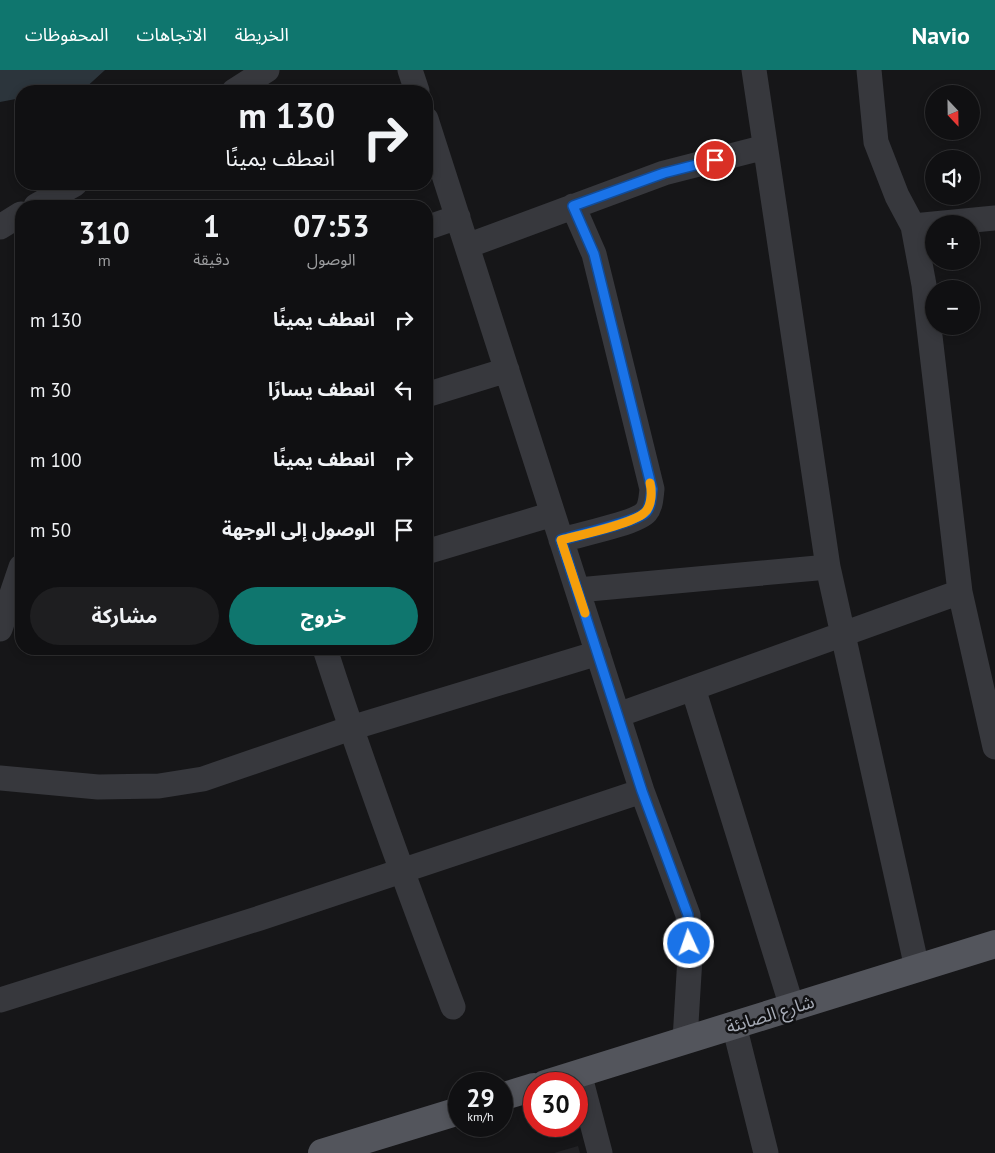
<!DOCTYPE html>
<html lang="ar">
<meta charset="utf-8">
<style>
:root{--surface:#101012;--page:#1e1e20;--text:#f1f3f6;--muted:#9c9d9f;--line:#303032;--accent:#0f766e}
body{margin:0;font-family:"PT Sans","Noto Sans Arabic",sans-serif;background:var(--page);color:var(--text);direction:rtl;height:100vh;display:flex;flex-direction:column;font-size:19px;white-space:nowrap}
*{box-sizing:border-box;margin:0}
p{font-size:16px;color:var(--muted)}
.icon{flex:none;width:28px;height:28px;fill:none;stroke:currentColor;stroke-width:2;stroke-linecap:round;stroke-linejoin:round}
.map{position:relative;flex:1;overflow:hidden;direction:ltr}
.sheet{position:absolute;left:15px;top:130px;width:418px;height:455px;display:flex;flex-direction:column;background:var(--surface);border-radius:20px;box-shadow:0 2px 8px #0003,0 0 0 1px var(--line);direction:rtl}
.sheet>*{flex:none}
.banner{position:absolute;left:15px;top:15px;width:418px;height:105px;border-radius:20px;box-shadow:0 2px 8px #0003,0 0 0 1px var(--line);direction:rtl;background:#101012;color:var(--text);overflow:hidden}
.needle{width:32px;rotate:158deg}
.tools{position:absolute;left:925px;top:15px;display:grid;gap:10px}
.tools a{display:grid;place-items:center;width:55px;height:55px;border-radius:50%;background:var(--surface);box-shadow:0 2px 8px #0003,0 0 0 1px var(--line);font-size:25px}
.speed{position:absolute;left:448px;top:1002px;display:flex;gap:10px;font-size:25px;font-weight:700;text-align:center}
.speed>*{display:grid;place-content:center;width:65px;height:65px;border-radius:50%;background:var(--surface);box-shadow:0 2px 8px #0003,0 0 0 1px var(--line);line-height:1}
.speed small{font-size:12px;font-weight:400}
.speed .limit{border:8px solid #d22;background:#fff;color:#111}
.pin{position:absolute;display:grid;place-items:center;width:42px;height:42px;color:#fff;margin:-21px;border:2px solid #fff;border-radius:50%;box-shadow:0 1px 5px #0007}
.me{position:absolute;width:55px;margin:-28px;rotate:357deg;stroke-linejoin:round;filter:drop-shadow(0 0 4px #0008)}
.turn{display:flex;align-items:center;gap:18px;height:105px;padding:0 15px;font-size:22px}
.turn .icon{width:65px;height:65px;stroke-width:2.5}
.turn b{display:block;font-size:35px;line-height:42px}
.eta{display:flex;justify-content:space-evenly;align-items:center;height:85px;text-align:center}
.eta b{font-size:30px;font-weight:700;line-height:35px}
.cta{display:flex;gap:10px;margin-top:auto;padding:10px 15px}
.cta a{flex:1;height:58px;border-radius:30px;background:var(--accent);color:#fff;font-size:20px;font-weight:700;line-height:58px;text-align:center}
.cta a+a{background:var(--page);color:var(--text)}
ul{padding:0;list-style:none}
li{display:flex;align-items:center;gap:15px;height:70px;padding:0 15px}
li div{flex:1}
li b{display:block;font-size:19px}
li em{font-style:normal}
header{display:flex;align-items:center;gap:30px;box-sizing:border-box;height:70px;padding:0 25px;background:var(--accent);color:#fff}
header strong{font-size:24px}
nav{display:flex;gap:28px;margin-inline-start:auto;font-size:18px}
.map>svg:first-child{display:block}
.built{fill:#222225}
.water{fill:#2c353c}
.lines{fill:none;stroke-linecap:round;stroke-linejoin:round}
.street{stroke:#37383d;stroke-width:25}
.primary{stroke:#53555c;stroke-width:28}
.route-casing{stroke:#114b97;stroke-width:12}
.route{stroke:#1a73e8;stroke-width:9}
.slow{stroke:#f59e0b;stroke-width:9}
.labels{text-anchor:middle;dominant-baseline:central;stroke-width:5;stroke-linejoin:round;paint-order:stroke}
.street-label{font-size:18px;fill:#a8adb8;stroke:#111113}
</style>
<header>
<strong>Navio</strong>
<nav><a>الخريطة</a><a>الاتجاهات</a><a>المحفوظات</a></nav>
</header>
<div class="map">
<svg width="995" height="1083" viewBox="0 0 995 1083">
<rect width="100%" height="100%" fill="#161618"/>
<path class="built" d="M578 1076 580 1083H554Z"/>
<path class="water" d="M0 0H105L82 21H69L61 19 50 21H21V28L0 32Z"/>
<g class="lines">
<path class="street" d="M410 0 417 21
M754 0 828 497 917 898
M869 0 876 72 897 126 913 156 924 215 960 522 995 677
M234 21 267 0
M426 49 642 721 688 845 690 887 685 970
M36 136 75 114
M913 156 995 148
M0 157 21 144
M426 158 458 147
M467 176 664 103 765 77
M426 325 507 300
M561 470C578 465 637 453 646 442 651 436 651 427 652 419L594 184 573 136
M426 482 553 444
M578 520 828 497
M0 559 21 497
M325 579C364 700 408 819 453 937
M693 618 792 937
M618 645 960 522
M0 708 98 717 159 716 203 709 351 658 598 583
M0 930 260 848 642 721
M734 955 766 1083
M579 1003 600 1083"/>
<path class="primary" d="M545 1014 995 874
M501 1027 534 1017
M322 1083 459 1041"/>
</g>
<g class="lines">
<g class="route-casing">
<path id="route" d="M689 873 688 845 642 721 561 470C577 465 637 452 646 442 651 436 651 427 652 419L594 184 573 136 664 103 715 90"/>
</g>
<use href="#route" class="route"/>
<path class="slow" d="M585 543 561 470C580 465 632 454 644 443 652 437 652 422 650 413"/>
</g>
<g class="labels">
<g class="street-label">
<text transform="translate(770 944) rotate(-17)">شارع الصابئة</text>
</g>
</g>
</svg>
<div class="tools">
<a><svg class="needle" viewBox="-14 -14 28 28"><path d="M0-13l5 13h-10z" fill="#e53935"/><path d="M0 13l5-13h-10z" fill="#9c9d9f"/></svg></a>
<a><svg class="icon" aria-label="sound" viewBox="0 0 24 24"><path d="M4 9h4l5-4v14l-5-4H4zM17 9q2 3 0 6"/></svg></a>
<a>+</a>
<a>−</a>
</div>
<div class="speed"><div>29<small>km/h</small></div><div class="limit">30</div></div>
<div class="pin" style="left:715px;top:90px;background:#d93025"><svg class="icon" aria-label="arrive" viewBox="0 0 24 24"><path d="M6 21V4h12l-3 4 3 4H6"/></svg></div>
<svg class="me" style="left:689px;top:873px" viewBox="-20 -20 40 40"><circle r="17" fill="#1a73e8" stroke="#fff" stroke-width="3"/><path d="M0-11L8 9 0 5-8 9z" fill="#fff"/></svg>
<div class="banner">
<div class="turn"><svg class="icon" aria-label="right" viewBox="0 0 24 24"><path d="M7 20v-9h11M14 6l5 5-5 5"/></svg><div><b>130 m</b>انعطف يمينًا</div></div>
</div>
<section class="sheet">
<div class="eta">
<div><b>07:53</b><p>الوصول</p></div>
<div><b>1</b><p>دقيقة</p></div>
<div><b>310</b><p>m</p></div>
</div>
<ul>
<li><svg class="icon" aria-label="right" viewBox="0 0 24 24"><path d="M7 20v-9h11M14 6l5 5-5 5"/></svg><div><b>انعطف يمينًا</b></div><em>130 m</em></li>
<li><svg class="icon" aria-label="left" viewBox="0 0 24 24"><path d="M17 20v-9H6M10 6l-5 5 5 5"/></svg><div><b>انعطف يسارًا</b></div><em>30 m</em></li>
<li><svg class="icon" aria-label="right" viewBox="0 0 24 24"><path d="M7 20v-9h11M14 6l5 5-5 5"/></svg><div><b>انعطف يمينًا</b></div><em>100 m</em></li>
<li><svg class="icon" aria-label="arrive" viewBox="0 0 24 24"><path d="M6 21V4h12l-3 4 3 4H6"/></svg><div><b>الوصول إلى الوجهة</b></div><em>50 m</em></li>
</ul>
<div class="cta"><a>خروج</a><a>مشاركة</a></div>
</section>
</div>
